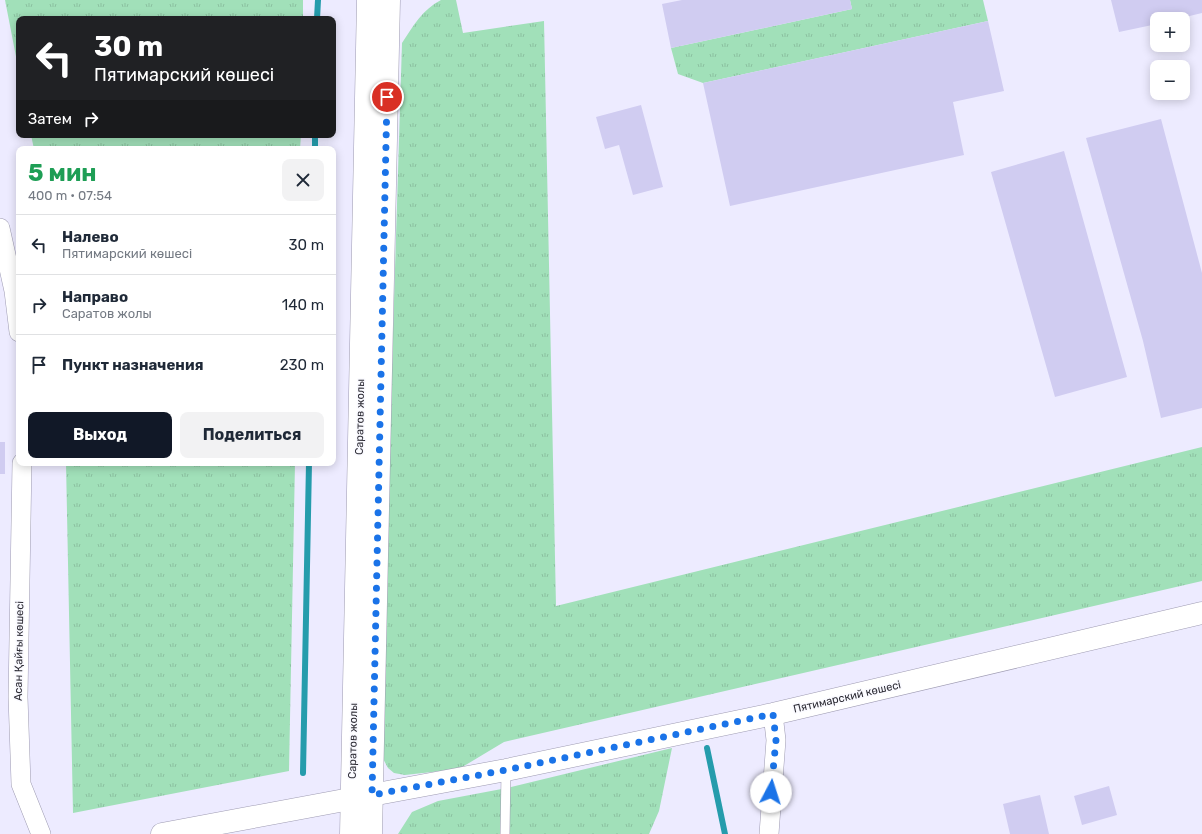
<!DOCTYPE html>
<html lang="ru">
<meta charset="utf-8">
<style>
:root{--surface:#fff;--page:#f2f2f3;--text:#1f2937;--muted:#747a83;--line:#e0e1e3;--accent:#111827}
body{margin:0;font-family:Rubik,sans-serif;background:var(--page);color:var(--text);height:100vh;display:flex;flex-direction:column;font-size:15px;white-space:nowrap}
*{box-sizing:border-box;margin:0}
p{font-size:13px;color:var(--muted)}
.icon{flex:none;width:22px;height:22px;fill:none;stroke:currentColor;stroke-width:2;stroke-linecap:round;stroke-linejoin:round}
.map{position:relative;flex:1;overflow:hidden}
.side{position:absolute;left:16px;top:146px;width:320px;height:320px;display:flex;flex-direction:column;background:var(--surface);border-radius:8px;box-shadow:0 2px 10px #0003}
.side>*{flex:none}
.guide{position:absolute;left:16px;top:16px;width:320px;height:122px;border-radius:8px;box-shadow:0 2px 10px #0003;background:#202124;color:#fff;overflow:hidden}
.tools{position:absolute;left:1150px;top:12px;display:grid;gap:8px}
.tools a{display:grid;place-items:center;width:40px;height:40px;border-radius:8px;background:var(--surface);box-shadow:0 2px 10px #0003;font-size:20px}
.pin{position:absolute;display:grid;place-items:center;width:34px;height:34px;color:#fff;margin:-17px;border:2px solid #fff;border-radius:50%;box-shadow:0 1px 4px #0007}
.me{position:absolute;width:44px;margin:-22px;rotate:5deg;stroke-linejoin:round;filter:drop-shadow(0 0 3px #0008)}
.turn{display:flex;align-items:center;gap:14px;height:84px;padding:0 12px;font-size:18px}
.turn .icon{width:52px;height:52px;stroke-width:2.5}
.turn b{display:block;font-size:28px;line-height:34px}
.then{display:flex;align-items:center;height:38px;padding:0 12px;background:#0003;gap:8px;font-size:15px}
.round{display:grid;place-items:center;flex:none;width:42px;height:42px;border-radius:8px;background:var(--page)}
.summary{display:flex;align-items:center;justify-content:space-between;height:68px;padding:0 12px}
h1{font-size:24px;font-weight:700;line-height:30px;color:#1e9e55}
.button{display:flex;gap:8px;margin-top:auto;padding:8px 12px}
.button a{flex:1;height:46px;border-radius:8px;background:var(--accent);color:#fff;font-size:16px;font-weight:700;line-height:46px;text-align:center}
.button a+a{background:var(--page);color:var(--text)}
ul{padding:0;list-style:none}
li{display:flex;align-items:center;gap:12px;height:60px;padding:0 12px;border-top:1px solid var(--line)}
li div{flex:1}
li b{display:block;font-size:15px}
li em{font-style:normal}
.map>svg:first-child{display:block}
.grass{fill:url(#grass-tufts)}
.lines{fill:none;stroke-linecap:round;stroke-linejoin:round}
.stream{stroke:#259cac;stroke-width:6}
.building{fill:#d0ccf1}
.lane-casing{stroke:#9e9bb2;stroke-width:10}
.street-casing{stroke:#9e9bb2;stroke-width:20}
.secondary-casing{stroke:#9e9bb2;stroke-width:23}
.primary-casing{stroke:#9e9bb2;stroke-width:23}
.lane{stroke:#fff;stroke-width:9}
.street{stroke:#fff;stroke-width:19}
.secondary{stroke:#fff;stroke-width:22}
.primary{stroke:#fff;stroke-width:22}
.route{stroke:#1a73e8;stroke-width:7;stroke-dasharray:0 12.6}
.labels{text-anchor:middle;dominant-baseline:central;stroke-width:3;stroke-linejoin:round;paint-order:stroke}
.street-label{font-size:11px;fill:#2d2c35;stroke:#fafaff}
</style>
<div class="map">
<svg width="1202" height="834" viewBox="0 0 1202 834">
<defs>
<pattern id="grass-tufts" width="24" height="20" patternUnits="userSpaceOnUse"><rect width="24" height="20" fill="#a1e0b9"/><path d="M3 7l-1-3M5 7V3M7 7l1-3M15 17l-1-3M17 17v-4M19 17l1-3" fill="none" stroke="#8bc0a0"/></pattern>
</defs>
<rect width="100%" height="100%" fill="#edebff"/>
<path class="grass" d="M5 0H303V19H19V72Z
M441 0H456L463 33 544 21 556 606 1202 447V581L504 742 459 769 405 775 394 773 388 768 380 753 402 43C413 26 423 9 441 0Z
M850 0H983L988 21 703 83 678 74 671 48 852 9Z
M31 135H301L300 149H34Z
M66 463H295L289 771 73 813Z
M672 748 659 811 649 834H398L412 812 438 801 507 788Z"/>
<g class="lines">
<path class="stream" d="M317 19 318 0
M315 149V135
M707 748 725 834
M303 773 309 463"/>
</g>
<path class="building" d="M682 0H850L852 9 671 48 662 4Z
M1111 0H1202V13L1177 19H1157V24L1119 32Z
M988 21 1004 91 953 102 964 155 730 206 703 83Z
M641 105 663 187 633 195 619 145 605 149 596 117Z
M1161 119 1202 273V408L1161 418 1143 341 1086 138Z
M1064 151 1127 377 1055 397 991 172Z
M0 442H5V474H0Z
M1109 786 1117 815 1082 825 1074 796Z
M1040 795 1049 834H1010L1003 804Z"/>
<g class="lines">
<g class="lane-casing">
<path id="lane" d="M505 834 506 770"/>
</g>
<g class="street-casing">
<path id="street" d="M0 228 14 291 19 332
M22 463 18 697 21 784 41 834
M769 834 776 740 773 714"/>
</g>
<g class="secondary-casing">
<path id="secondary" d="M162 834 506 770 773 714 1202 613"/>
</g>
<g class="primary-casing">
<path id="primary" d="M351 834 368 0
M371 834 389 0"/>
</g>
<use href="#lane" class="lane"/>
<use href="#street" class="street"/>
<use href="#secondary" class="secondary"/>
<use href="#primary" class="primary"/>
</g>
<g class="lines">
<path class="route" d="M387 97 372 795 506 770 773 714 776 740 771 792"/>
</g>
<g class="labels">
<g class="street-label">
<text transform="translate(360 417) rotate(-89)">Саратов жолы</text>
<text transform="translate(19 651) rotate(-89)">Асан Қайғы көшесі</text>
<text transform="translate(847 697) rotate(-13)">Пятимарский көшесі</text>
<text transform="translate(353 741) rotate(-89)">Саратов жолы</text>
</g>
</g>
</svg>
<div class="tools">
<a>+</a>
<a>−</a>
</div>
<div class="pin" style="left:387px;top:97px;background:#d93025"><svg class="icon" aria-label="arrive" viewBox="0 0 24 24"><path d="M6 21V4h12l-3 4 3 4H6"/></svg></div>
<svg class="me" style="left:771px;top:792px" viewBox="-20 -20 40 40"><circle r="19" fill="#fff"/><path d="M0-13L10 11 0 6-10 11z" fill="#1a73e8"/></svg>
<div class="guide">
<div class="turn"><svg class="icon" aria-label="left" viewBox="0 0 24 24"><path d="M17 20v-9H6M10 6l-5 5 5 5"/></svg><div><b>30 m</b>Пятимарский көшесі</div></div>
<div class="then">Затем<svg class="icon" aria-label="right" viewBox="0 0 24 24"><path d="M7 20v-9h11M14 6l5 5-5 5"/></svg></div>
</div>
<section class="side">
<div class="summary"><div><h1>5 мин</h1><p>400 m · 07:54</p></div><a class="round"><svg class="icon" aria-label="close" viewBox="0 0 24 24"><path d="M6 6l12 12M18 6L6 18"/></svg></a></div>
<ul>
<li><svg class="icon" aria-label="left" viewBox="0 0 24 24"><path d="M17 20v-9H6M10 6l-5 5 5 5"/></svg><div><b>Налево</b><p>Пятимарский көшесі</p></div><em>30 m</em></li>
<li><svg class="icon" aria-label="right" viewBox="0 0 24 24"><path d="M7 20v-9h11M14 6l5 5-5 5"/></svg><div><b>Направо</b><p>Саратов жолы</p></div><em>140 m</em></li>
<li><svg class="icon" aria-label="arrive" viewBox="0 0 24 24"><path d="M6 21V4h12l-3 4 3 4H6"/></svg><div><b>Пункт назначения</b></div><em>230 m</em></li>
</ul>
<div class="button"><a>Выход</a><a>Поделиться</a></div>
</section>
</div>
